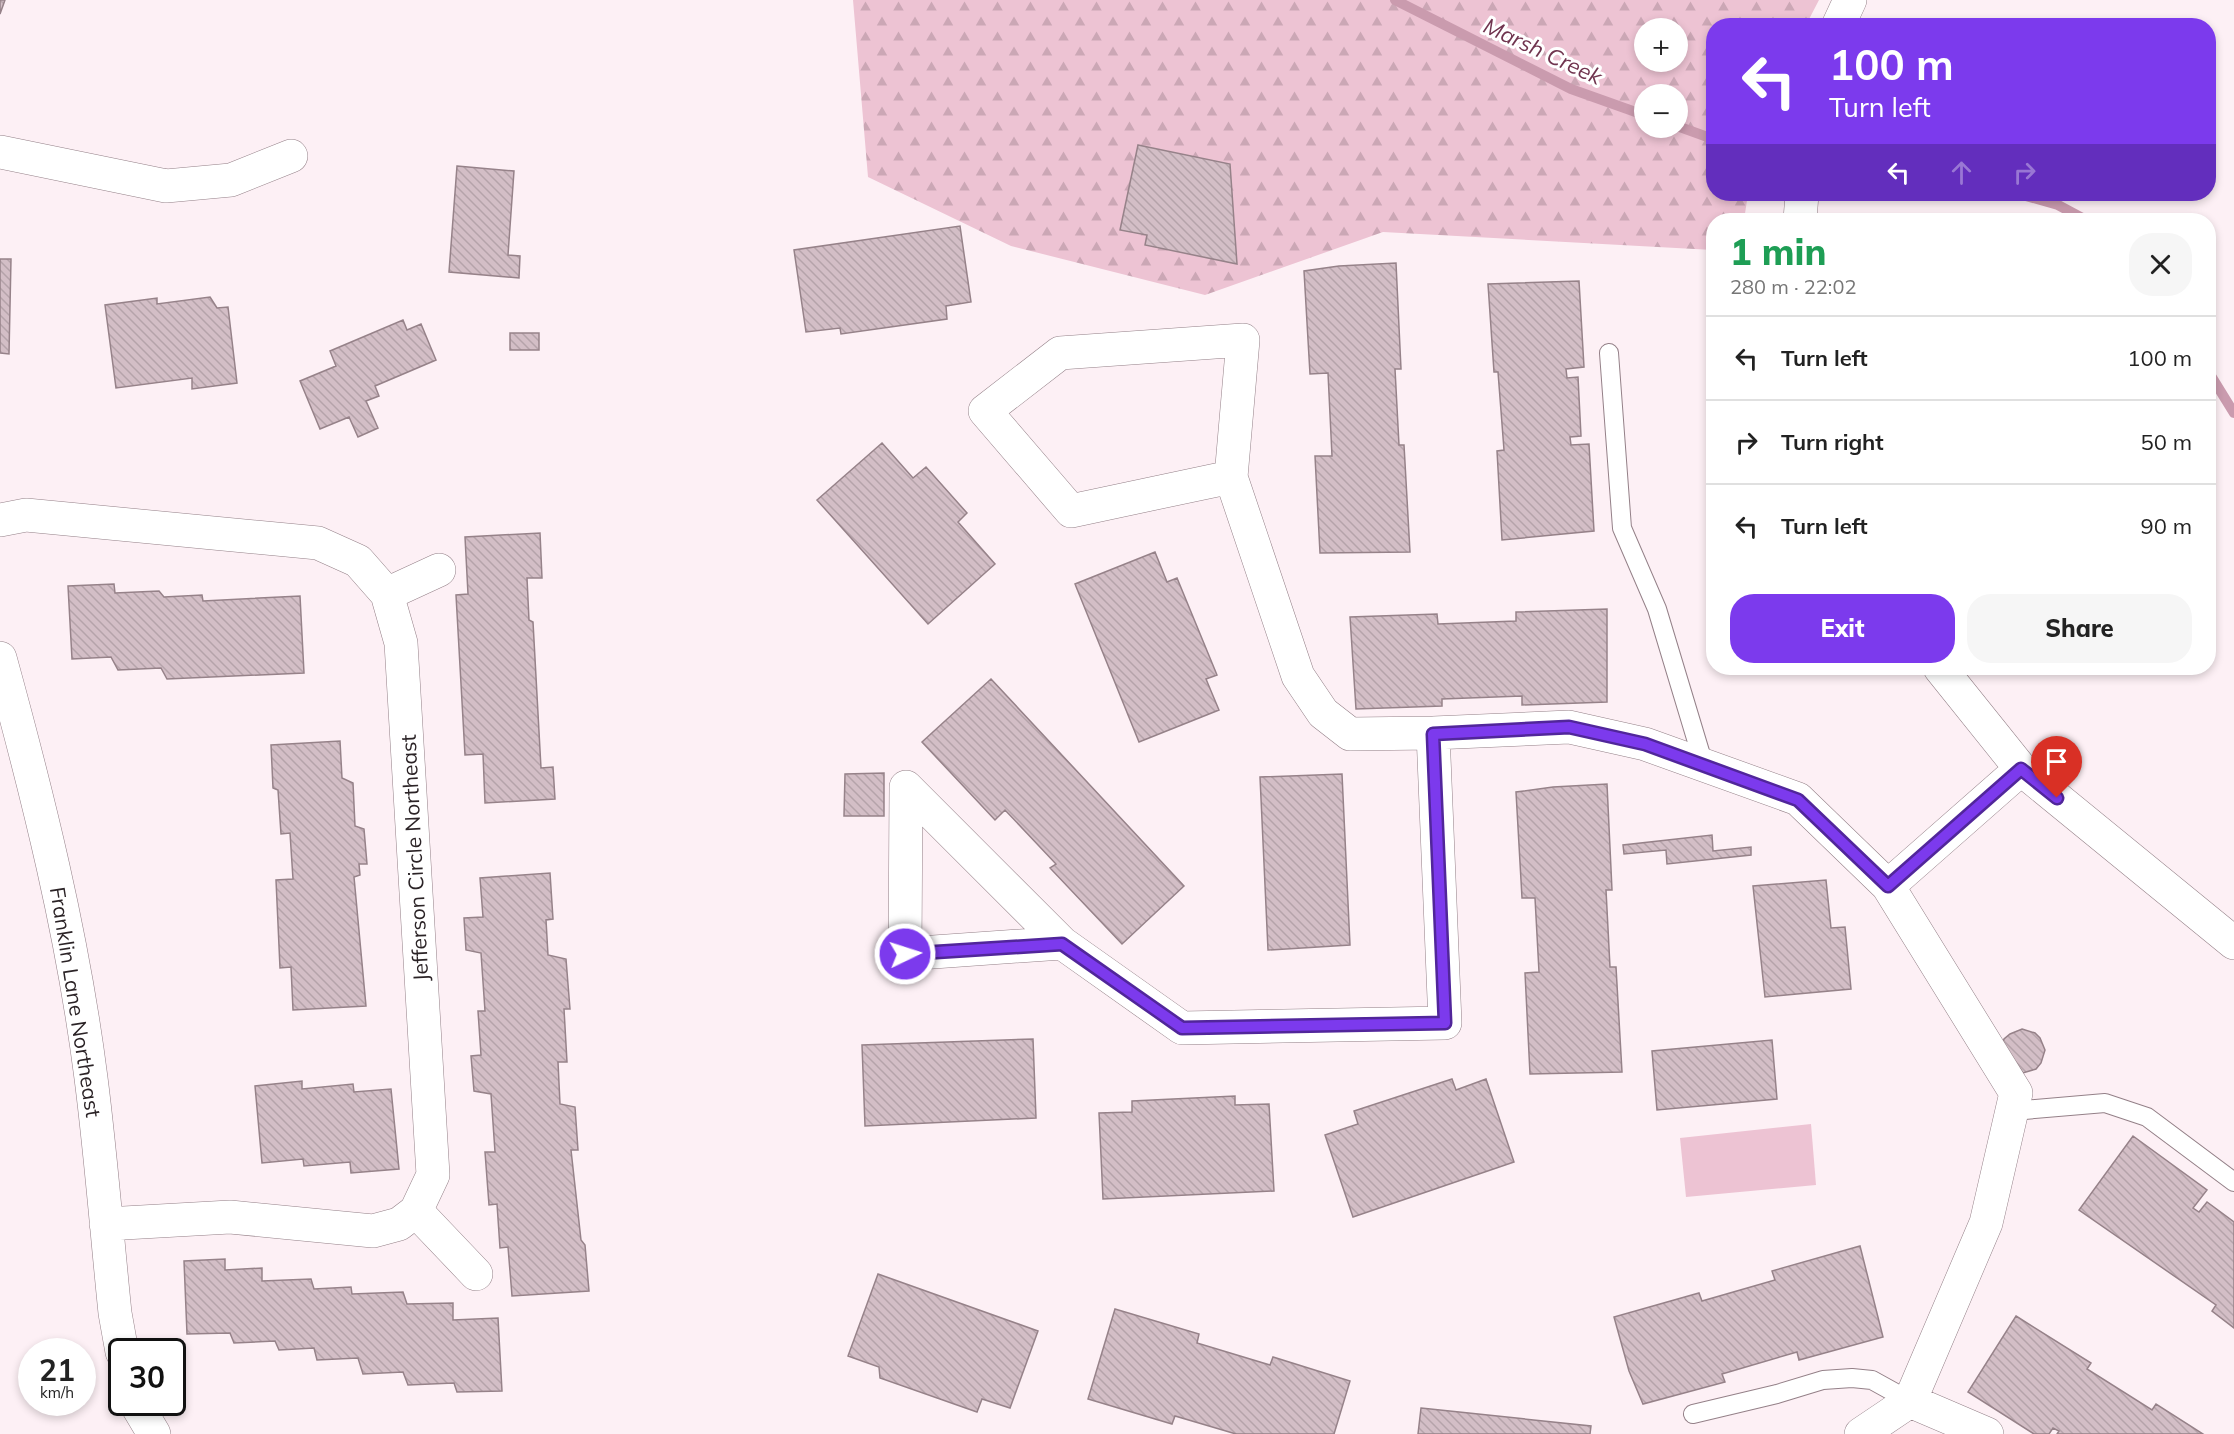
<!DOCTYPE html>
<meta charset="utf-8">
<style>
:root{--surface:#fff;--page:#f6f6f6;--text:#222;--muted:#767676;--line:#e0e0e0;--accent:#7c3aed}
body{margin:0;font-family:Mulish,sans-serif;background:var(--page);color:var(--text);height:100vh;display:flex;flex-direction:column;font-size:22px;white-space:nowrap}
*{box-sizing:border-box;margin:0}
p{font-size:20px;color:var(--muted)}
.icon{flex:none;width:33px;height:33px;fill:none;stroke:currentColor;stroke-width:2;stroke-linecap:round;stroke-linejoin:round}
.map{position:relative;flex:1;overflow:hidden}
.panel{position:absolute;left:1706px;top:213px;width:510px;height:462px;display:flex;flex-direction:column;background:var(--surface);border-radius:24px;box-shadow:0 3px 9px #0003}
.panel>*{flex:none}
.banner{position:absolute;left:1706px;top:18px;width:510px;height:183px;border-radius:24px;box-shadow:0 3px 9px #0003;background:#7c3aed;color:#fff;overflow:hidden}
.fabs{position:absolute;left:1634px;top:18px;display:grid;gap:12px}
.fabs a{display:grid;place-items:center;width:54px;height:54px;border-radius:50%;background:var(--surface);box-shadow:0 3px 9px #0003;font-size:30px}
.speed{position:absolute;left:18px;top:1338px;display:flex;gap:12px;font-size:30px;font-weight:700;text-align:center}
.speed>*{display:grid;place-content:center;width:78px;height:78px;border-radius:50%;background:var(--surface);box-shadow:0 3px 9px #0003;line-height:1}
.speed small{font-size:15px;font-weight:400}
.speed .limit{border:3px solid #111;border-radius:9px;background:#fff;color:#111}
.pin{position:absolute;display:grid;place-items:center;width:51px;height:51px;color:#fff;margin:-62px -26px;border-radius:50% 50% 50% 0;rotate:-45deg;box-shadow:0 0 6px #0007}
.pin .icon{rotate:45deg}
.me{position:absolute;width:66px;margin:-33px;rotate:86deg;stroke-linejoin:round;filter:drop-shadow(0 0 4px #0008)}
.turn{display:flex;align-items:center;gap:21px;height:126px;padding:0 24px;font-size:27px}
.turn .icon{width:78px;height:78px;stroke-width:2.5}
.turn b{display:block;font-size:42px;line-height:51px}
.lanes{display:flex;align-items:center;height:57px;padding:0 24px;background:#0003;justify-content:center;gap:30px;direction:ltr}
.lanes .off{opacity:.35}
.round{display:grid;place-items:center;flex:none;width:63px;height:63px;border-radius:24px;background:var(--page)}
.summary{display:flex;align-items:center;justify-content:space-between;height:102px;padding:0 24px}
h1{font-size:36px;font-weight:800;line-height:45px;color:#1e9e55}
.cta{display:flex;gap:12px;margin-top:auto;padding:12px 24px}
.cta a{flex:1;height:69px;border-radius:24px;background:var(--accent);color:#fff;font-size:24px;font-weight:800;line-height:69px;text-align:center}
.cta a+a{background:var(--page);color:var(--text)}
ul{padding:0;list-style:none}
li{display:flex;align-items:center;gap:18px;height:84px;padding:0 24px;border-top:2px solid var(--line)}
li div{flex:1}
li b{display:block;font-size:22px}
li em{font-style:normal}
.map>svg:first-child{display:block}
.green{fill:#edc3d3}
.forest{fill:url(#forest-firs);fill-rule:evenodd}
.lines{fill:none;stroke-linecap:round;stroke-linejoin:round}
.stream{stroke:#ca9bae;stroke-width:10}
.building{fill:url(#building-back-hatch);stroke:#968289;stroke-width:1.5}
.service-casing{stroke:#948088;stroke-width:20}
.minor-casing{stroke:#948088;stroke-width:34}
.service{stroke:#fff;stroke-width:18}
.minor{stroke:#fff;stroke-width:33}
.route-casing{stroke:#51269a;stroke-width:15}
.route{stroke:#7c3aed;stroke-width:10}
.labels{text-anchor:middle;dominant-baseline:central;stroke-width:6;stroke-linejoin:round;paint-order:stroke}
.street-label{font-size:21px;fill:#2b2326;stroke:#fff}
.water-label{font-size:22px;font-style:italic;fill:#70344f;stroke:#fff}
</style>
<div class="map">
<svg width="2234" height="1434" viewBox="0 0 2234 1434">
<defs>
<pattern id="forest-firs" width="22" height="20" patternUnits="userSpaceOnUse" patternTransform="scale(1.5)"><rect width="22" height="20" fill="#edc3d3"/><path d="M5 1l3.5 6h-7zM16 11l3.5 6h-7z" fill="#cba7b5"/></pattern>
<pattern id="building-back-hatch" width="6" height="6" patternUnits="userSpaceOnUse" patternTransform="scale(1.5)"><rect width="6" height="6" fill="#d3bec6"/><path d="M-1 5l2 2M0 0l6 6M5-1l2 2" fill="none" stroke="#b5a3aa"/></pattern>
</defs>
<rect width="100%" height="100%" fill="#fdf0f5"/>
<path class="green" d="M1811 1124 1816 1185 1686 1197 1680 1138Z"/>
<path class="forest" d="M853 0H1819L1806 25 1713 26V194H1748L1744 220H1713V250L1383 232 1205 295 1011 246 868 177ZM1644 28H1677V62H1644ZM1644 94H1677V128H1644Z"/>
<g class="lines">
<path class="stream" d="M1395 0 1571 89 1644 115
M1677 126 1713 139
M2019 194 2058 205 2086 220
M2208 371 2234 413"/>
</g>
<path class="building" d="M0 0H5L0 14Z
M1138 145 1230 164 1237 264 1145 245 1147 235 1120 230Z
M457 166 514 171 508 255 520 256 519 278 449 272Z
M960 226 971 302 946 306 947 319 841 334 840 328 806 332 794 250Z
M0 259H11L9 354 0 353Z
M1396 263 1401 369H1395L1399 445H1404L1410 552 1320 553 1315 456H1332L1328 373 1310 374 1304 271 1339 266Z
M1579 281 1584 367 1566 369 1567 378 1578 377 1581 436 1570 437 1571 445 1589 444 1594 531 1502 540 1497 451 1504 450 1498 372H1494L1488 284Z
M210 297 217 308 228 307 237 383 192 389V378L116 388 105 305 157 298V304Z
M403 320 407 330 421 324 436 360 375 386 379 396 366 401 378 428 358 437 349 417 320 429 300 381 336 366 330 351Z
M510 333H539V350H510Z
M882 443 913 478 926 467 967 513 958 522 995 564 928 624 817 500Z
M540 533 542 578H527L529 620 533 622 541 768 553 767 555 799 485 803 483 754 465 755 456 595 468 594 465 537Z
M1155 552 1167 582 1177 578 1217 675 1206 679 1219 710 1139 742 1075 584Z
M114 584 115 593 159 591 164 597 202 595 203 601 300 596 304 673 167 679 161 668 118 670 111 657 72 659 68 586Z
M1607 609V702L1522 705V696L1442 699V706L1356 709 1350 617 1437 614 1438 624 1516 621V612Z
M991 679 1184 886 1122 944 1050 868 1056 864 1005 810 995 820 922 742Z
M340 741 342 778 353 783 355 826 364 829 367 864H359L360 875 354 877 366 1006 293 1010 291 967 280 968 276 880 293 879 290 833 281 834 278 790 273 788 271 745Z
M884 773V816H844L845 774Z
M1342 774 1350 945 1268 950 1260 777Z
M1607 784 1612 890H1606L1610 967H1616L1622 1072 1530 1074 1525 973 1539 972 1535 898H1522L1516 792 1553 787Z
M1712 835 1713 851 1751 847V855L1667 864 1666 850 1624 854 1623 845Z
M550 873 553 919 546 920 548 955 566 959 570 1009H564L567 1062H558L560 1104 575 1107 578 1150H571L581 1240 585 1245 589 1291 512 1296 508 1247 500 1248 497 1204 489 1205 485 1152H495L491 1094 474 1091 471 1056 481 1055 478 1011H485L481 953 466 950 464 918 483 917 480 878Z
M1826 880 1831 928 1845 927 1851 989 1765 997 1753 886Z
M2022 1029 2035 1033 2040 1038 2045 1050 2041 1063 2036 1069 2023 1073 2002 1045 2004 1039 2010 1034Z
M1033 1039 1036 1118 865 1126 862 1045Z
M1772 1040 1777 1099 1657 1110 1652 1051Z
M1452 1079 1456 1090 1486 1079 1514 1162 1353 1217 1325 1135 1358 1124 1354 1111Z
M302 1081V1089L353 1084 354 1092 391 1089 399 1169 351 1173 350 1162 304 1166 303 1159 262 1163 255 1086Z
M1235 1096V1105L1269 1104 1274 1191 1103 1199 1099 1113 1132 1112V1101Z
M2133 1136 2207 1190 2193 1208 2199 1212 2207 1202 2234 1222V1328L2212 1311 2216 1305 2079 1210Z
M1860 1246 1883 1337 1799 1360 1797 1352 1722 1374 1725 1382 1643 1404 1629 1371 1614 1317 1699 1293 1702 1301 1775 1280 1772 1271Z
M225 1259V1270L262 1268V1281L311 1279 314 1289 351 1287 352 1294 403 1292 407 1304 453 1303V1320L498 1318 502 1391 457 1392 454 1383 408 1385 403 1372 363 1374 358 1358 317 1360 314 1348 279 1350 275 1341 234 1343 230 1333 187 1334 184 1261Z
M878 1274 1038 1331 1010 1408 982 1399 977 1412 880 1378 879 1367 848 1356Z
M1115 1309 1199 1334 1197 1343 1270 1365 1273 1357 1350 1381 1334 1434H1236L1175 1416 1172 1424 1088 1399Z
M2016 1316 2091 1363 2087 1369 2152 1410 2156 1404 2203 1434H2057L2059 1431 2053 1428 2049 1434H2034L1968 1392Z
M1421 1408 1591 1426 1590 1434H1418Z"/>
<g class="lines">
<g class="service-casing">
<path id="service" d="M1609 353 1622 528 1657 609 1704 765
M2012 1111 2105 1103 2147 1117 2234 1182
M1693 1414 1777 1394 1823 1380 1852 1378 1872 1380 1910 1401"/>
</g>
<g class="minor-casing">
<path id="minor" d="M1838 26 1850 0
M0 152 166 186 231 180 291 156
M1800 220 1802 194
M1231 477 1071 511 985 411 1060 353 1243 340 1231 477 1298 676 1323 713 1350 734 1433 733 1569 727 1645 744 1798 799 1888 886 2016 1093 1986 1223 1910 1401 1987 1434
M0 520 26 515 318 543 358 561 387 594 401 643 433 1175 416 1211 399 1224 373 1231 230 1217 106 1224
M387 594 439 570
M0 658C38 796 73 936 91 1078 101 1156 107 1235 115 1313L122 1352
M1940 668 2021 769 2234 943
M1888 886 2021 769
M1062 943 905 954 906 787 1062 943 1182 1028 1445 1023 1433 733
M416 1211 476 1274
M135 1402 154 1434
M1861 1434 1910 1401"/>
</g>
<use href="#service" class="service"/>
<use href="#minor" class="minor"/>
</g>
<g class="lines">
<g class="route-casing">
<path id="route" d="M905 954 1062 944 1182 1028 1445 1023 1433 734 1569 727 1645 744 1798 800 1888 886 2021 769 2057 798"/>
</g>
<use href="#route" class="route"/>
</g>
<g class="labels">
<g class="street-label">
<text transform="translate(414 858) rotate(-93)">Jefferson Circle Northeast</text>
<text transform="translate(76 1002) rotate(81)">Franklin Lane Northeast</text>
</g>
<g class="water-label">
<text transform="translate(1543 51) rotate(25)">Marsh Creek</text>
</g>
</g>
</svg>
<div class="fabs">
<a>+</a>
<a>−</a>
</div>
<div class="speed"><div>21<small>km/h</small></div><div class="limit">30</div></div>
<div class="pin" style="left:2057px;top:798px;background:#d93025"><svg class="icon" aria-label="arrive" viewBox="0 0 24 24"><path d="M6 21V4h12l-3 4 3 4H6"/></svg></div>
<svg class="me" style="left:905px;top:954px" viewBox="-20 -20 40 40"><circle r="17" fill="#7c3aed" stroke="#fff" stroke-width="3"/><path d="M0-11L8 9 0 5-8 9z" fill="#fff"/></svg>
<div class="banner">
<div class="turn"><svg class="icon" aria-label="left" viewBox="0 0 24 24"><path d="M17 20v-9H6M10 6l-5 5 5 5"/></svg><div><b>100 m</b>Turn left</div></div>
<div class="lanes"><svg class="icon" aria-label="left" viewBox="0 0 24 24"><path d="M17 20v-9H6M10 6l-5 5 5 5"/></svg><svg class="icon off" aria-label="ahead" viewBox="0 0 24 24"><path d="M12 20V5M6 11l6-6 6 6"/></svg><svg class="icon off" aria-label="right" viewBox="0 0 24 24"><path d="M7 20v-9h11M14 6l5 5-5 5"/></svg></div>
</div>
<section class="panel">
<div class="summary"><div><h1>1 min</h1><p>280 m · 22:02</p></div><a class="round"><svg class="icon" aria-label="close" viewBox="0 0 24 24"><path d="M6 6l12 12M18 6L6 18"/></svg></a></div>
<ul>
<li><svg class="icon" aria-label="left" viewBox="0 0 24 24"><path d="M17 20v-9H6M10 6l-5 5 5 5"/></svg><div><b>Turn left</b></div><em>100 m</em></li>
<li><svg class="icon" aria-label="right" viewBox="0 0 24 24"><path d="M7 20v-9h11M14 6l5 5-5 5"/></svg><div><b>Turn right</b></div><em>50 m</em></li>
<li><svg class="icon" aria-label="left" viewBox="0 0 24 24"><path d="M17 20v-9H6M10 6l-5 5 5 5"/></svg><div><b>Turn left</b></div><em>90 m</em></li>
</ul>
<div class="cta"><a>Exit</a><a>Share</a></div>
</section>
</div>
